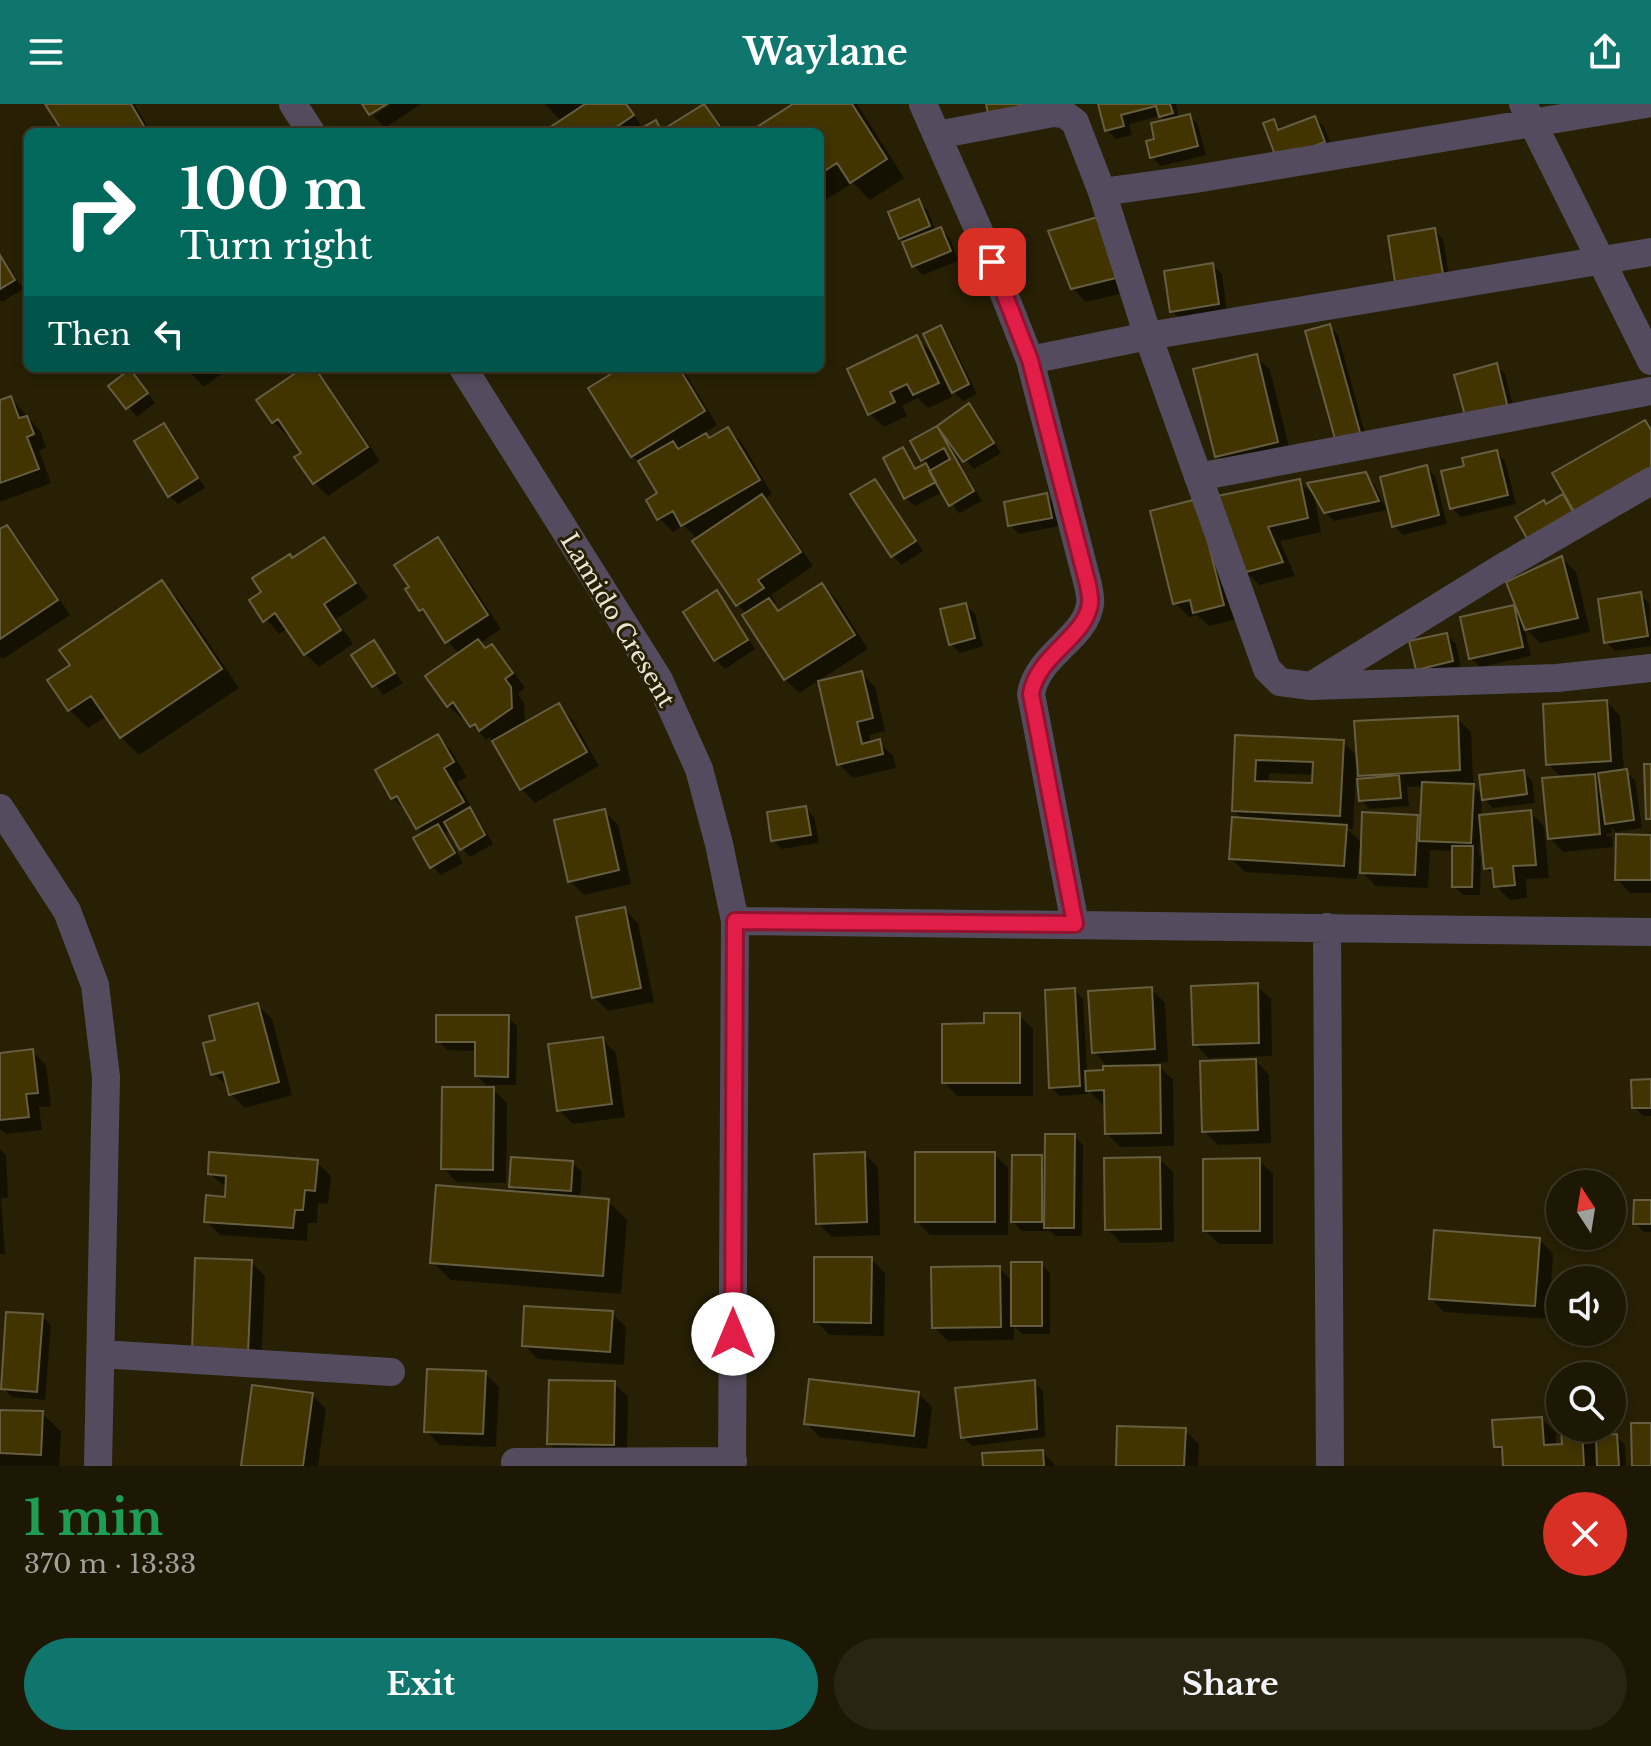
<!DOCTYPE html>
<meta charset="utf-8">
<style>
:root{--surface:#1d1804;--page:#2a2513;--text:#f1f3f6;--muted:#a0a09a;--line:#3b3726;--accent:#0f766e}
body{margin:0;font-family:"Libre Baskerville",serif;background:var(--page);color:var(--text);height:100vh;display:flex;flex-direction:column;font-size:30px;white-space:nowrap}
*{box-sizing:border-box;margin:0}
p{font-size:26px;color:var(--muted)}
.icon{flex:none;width:44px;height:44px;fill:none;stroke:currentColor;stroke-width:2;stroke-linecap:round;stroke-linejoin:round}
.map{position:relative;height:1362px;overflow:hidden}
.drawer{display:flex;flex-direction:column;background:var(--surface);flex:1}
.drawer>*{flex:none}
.hud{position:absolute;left:24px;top:24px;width:800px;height:244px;border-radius:12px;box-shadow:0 4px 12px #0003,0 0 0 2px var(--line);background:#00695c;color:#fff;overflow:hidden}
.needle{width:52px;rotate:348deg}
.buttons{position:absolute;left:1546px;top:1066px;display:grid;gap:16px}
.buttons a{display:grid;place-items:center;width:80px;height:80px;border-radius:50%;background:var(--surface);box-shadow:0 4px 12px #0003,0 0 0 2px var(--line);font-size:40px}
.pin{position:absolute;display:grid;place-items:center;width:68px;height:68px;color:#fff;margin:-34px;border-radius:16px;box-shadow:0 4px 12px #0006}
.me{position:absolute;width:88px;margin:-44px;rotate:0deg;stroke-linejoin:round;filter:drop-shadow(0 0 6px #0008)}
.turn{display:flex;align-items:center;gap:28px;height:168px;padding:0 24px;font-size:36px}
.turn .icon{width:104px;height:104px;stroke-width:2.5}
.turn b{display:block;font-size:56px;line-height:68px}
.then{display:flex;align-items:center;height:76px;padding:0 24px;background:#0003;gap:16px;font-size:30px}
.round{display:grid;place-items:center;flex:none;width:84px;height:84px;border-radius:42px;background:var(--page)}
.headline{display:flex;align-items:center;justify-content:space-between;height:136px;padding:0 24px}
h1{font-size:48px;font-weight:700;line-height:60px;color:#1e9e55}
.cta{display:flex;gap:16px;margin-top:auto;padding:16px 24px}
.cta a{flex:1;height:92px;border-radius:48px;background:var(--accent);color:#fff;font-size:32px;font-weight:700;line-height:92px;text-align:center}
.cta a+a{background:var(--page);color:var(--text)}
header{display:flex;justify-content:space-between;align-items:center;height:104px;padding:0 24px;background:var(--accent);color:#fff;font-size:36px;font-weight:700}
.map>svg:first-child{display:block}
.shadow{fill:#0007;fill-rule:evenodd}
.building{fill:#413400;stroke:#655e41;stroke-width:2;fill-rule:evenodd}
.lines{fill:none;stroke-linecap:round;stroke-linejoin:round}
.minor{stroke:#544c5e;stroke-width:28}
.route-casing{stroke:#92132f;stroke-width:20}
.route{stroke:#e11d48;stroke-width:14}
.labels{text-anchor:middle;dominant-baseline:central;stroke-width:6;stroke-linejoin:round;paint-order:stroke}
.street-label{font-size:24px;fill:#e9e5d5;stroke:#272005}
</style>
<header><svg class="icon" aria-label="menu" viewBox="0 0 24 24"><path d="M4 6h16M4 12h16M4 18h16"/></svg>Waylane<svg class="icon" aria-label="share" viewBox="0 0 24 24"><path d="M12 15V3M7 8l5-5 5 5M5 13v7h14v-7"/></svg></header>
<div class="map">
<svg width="1651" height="1362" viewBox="0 0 1651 1362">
<rect width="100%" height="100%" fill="#272005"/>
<path class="shadow" d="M48 0H134L151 28H65Z
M391 0H421L385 24 373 12Z
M545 0H627L641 21 630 28H554L562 18Z
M797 0H857L904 74 870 96 853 79 820 99V28H753Z
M1100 0H1176L1179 14 1189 12 1198 21 1206 51 1161 62 1152 53 1166 17 1160 12 1129 20 1132 31 1116 35 1107 26Z
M705 2 728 28H672Z
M1315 14 1324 23 1333 47 1287 64 1273 17 1282 26Z
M919 98 928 107 936 127 941 125 950 134 958 157 923 171 914 162 901 134Z
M1434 126 1443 135 1450 178 1406 186Z
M1050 128 1133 187 1086 198 1072 184Z
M0 149 23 185 2 198 0 196Z
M1213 161 1222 170 1227 209 1181 216 1172 207Z
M1329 222 1338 231 1368 340 1346 346Z
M940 224 949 233 977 290 963 297 954 288 940 260 937 262 952 293 928 304 918 294 902 302 907 312 884 323 870 310 916 234 937 254Z
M1256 252 1270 266 1291 351 1231 366 1217 352Z
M1496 261 1505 270 1516 313 1457 272Z
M186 264H223L225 267 204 283Z
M306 264H314L324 275 380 357 328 392 315 379 304 349 291 330 287 332 274 318 259 296Z
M624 264H682L717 321 704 329 710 336 728 325 742 339 772 390 764 395 775 406 813 462 771 491 776 498 773 501 780 508 822 481 836 495 868 545 799 589 785 575 747 510 738 501 695 437 698 435 684 422 673 428 659 414V390L644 363 632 352Z
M139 277 155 299 137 313 111 282Z
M11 294 41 328 46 344 39 346 51 379 0 398V298Z
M969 302 978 310 1001 349 974 365 954 343 952 345 982 397 959 409 943 388 915 402 906 394 903 346 918 366 928 361 912 338Z
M164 321 173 330 205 384 178 400 169 392Z
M1496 348 1505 357 1516 400 1461 413 1452 404 1466 363Z
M1426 363 1435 372 1447 420 1403 431 1394 422Z
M1365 370 1374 380 1387 406 1334 417 1325 408Z
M875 377 884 386 923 447 901 461 893 452Z
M1300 378 1314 391 1321 428 1280 437 1295 472 1259 481 1245 467 1220 394Z
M1046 392 1055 400 1059 422 1019 430 1010 421Z
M1196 397 1237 515 1209 522 1197 511 1189 513 1175 499Z
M7 423 20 437 70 511 3 555 0 553V428Z
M324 435 337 449 368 494 336 515 353 540 319 563 305 550 288 524 279 530 251 497 264 488 293 456Z
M437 435 451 449 501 525 480 539 487 546 491 543 505 556 525 584 518 590 524 599 525 620 558 602 572 615 599 662 535 699 522 685 494 639 489 633 486 636 466 613 462 615 449 602 459 550 421 506Z
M1562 454 1576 468 1590 528 1540 539 1524 523 1531 552 1480 563 1471 554 1513 503 1521 512Z
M162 479 180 497 239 584 139 651 121 633 107 612 88 624 70 606 50 577 73 562Z
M716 489 725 498 755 545 725 565 716 556Z
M1640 490 1649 499 1651 542 1615 547 1606 538Z
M966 501 975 510 983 542 960 549 951 540Z
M1447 531 1456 540 1461 565 1418 564Z
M374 539 403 579 383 591 354 551Z
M861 569 875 583 885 627 869 631 872 640 879 638 893 652 896 664 853 674 839 660Z
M1607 598 1620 612 1624 667 1635 676 1642 724 1616 728 1611 723 1612 729 1606 730V732H1612L1613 743 1563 748 1550 734 1562 674 1548 660Z
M1457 614 1471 628 1473 679H1470L1483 693 1523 668 1532 677 1535 699 1493 704 1482 693 1481 712 1530 708 1544 722 1549 774 1526 775 1527 794 1510 796 1496 782 1495 774 1486 764 1483 729H1480L1479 750 1481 753 1480 791H1463L1454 782V747L1430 746 1428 784 1376 782 1362 768 1363 745H1359L1357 775 1245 768 1231 754 1243 716 1234 707 1237 633 1343 638 1358 653ZM1356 667 1365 677 1361 696 1370 705 1409 702 1407 683 1424 682 1422 718 1417 713 1363 740 1347 725H1353ZM1269 669 1315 671 1314 681 1268 679Z
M437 632 451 646 467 673 457 678 493 740 470 753 462 744 451 726 446 729 463 759 441 771 432 762 424 730 393 693Z
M805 704 814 713 819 739 782 745 773 736Z
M604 707 618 721 631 780 584 791 570 777Z
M1651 733V789H1630L1617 775Z
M624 805 638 819 654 898 608 907 594 893Z
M1257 882 1271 895 1272 952 1211 954V957L1195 940Z
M1151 885 1165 899 1168 958 1156 959 1173 976 1174 1042 1120 1043 1107 1029 1106 1000H1102L1087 985 1088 990 1060 992 1051 983 1074 886 1083 895 1087 969 1106 968 1109 964 1094 948Z
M258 901 272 915 292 991 245 1004 231 990 229 983 213 970 217 937Z
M1019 911 1033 925V992H957L944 978 986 921Z
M508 913 517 922 516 981H486L477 972V947L447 946 438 937Z
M602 935 616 949 625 1013 573 1020 559 1006Z
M32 947 46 961 51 1002 39 1003 42 1026 6 1030 0 1025V951Z
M1256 957 1269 971 1271 1039 1218 1041 1204 1027Z
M1651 977V1012H1643L1634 1003Z
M493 985 507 999 506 1079 457 1078 443 1064Z
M1074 1032 1083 1041 1082 1132H1055L1050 1127H1022L1013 1118 1041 1053 1047 1058Z
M0 1045 6 1051 8 1094H1L5 1150H0Z
M865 1050 878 1064 880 1131 832 1133 818 1119Z
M994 1050 1008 1064V1131H930L917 1117Z
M1159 1055 1173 1068 1174 1138 1121 1139 1107 1125Z
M1259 1056 1273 1070V1140H1219L1205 1127Z
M317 1058 331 1072 328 1100 318 1099 317 1119H308L307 1137 220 1131 206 1117 226 1095 227 1084 210 1070Z
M573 1059 582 1068 580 1095 608 1097 627 1116 621 1190 451 1176 432 1158 519 1090 511 1082Z
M1651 1098V1128H1644L1635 1119Z
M1540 1136 1553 1150 1549 1215 1444 1208 1431 1194Z
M871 1155 885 1169 884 1232 830 1231 816 1218Z
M251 1158 265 1172 261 1263 208 1261Z
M1041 1160 1050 1169V1230H1022L1014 1222V1236L948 1237 934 1223 999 1164 1013 1178Z
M612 1209 626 1223 624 1261 538 1255 524 1241Z
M42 1212 51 1221 45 1296 12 1293 3 1284Z
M485 1269 499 1283 496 1343 440 1341 426 1327Z
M1034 1278 1043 1287 1045 1333 972 1342 963 1333Z
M614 1279 628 1293 627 1354 563 1353 549 1339Z
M918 1289 932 1303 927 1345 820 1333 806 1319Z
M312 1291 326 1305 318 1362H243Z
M0 1308 42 1309 61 1328 59 1362H0Z
M1542 1315 1556 1329V1342H1564L1563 1324H1591L1595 1333 1616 1332 1625 1341 1626 1362H1505V1352L1496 1342Z
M1185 1326 1199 1340 1198 1362H1118Z
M1042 1348 1056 1362H985Z"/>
<path class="building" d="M45 0H131L145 24 139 28H63Z
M362 0H387L369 11Z
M585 0H626L634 11 609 28H552L549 24Z
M704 0 724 28H670L667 23Z
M793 0H852L887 55 850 79 837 59 820 70V28H749Z
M986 0H1038L989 14Z
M1098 0H1170L1173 9 1159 13 1156 2 1121 11 1124 22 1105 27Z
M1190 10 1198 42 1150 54 1146 37 1154 35 1151 19Z
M1315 12 1325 38 1277 56 1263 19 1274 15 1278 26Z
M656 16 662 28H635Z
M919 95 930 122 899 135 888 108Z
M1105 111 1120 173 1071 185 1048 127Z
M941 123 951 147 912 163 902 138Z
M1435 124 1443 170 1395 178 1388 132Z
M0 151 15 176 0 185Z
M1213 159 1219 200 1170 208 1164 167Z
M1330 220 1361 332 1336 338 1305 227Z
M941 221 969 280 952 289 923 230Z
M917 231 939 279 913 291 907 280 890 288 895 298 868 311 847 265Z
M1257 250 1278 338 1215 353 1193 265Z
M1497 259 1508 304 1466 315 1454 271Z
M303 264H315L368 343 313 380 294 353 301 349 278 315 272 319 256 296Z
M621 264H679L705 307 631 353 588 284Z
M130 265 148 289 126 305 108 282Z
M11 292 19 314 27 312 34 330 27 333 39 365 0 379V296Z
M969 299 994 339 963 358 937 322Z
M1645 316 1651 326V368L1576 411 1552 369Z
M164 319 198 374 168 393 134 337Z
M937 322 974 387 949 402 929 367 950 355 944 344 921 357 910 337Z
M728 323 760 376 681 422 673 407 657 416 646 396 657 389 638 357 673 337 678 345 706 329 709 334Z
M903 343 915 365 926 359 936 378 904 395 883 354Z
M1497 346 1508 391 1450 405 1441 367 1464 362 1462 354Z
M1427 361 1439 411 1392 423 1380 373Z
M1366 368 1379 397 1324 409 1307 379Z
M875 375 916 437 891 453 850 390Z
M1300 375 1308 414 1268 423 1283 458 1243 469 1217 392Z
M1047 389 1052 414 1008 422 1004 398Z
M762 390 801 448 758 476 764 484 736 502 692 437Z
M1563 390 1575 411 1529 438 1515 413 1544 396 1546 400Z
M1197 395 1224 501 1193 509 1190 496 1173 500 1150 407Z
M7 421 58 496 0 535V425Z
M324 433 356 479 324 500 341 526 304 551 275 509 263 518 249 496 261 488 252 474 290 450 292 454Z
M438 433 488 511 445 539 423 505 419 507 405 485 409 483 394 461Z
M1562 452 1578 514 1525 526 1506 478Z
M162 476 222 565 120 634 91 592 68 607 47 576 70 561 59 546Z
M822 479 855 531 784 576 742 511 769 494 778 507Z
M717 486 748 536 714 557 683 508Z
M1641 488 1648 532 1604 539 1598 495Z
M966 499 975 534 949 541 940 505Z
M1514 501 1523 543 1469 555 1460 513Z
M1447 529 1453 557 1416 566 1409 537Z
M478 535 485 544 492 540 513 569 505 575 511 583 512 604 479 627 475 620 470 623 453 598 447 603 425 572Z
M374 536 395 569 372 583 351 551Z
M862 567 873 614 857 618 862 640 880 635 883 650 837 661 818 577Z
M1607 596 1611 657 1546 661 1543 600Z
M559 599 587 648 520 686 492 637Z
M1458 612 1460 666 1358 672 1354 617Z
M438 630 454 658 444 664 464 698 416 725 397 692 391 695 375 666Z
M1235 631 1344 636 1340 712 1232 707ZM1256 656 1313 658 1312 679 1255 677Z
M1644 660H1651V715H1646Z
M1627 665 1634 716 1605 720 1598 669Z
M1524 666 1527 690 1482 696 1479 671Z
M1595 670 1600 730 1548 735 1542 674Z
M1399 671 1401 694 1359 697 1357 675Z
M1422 678 1474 680 1471 739 1419 737Z
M806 702 811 731 771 737 767 708Z
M470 703 485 731 460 746 444 718Z
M605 705 619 766 568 778 554 716Z
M1531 706 1536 761 1513 762 1515 781 1494 783 1492 764 1484 765 1479 711Z
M1362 708 1418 711 1415 771 1360 769Z
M1232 713 1347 721 1344 762 1229 755Z
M438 720 455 749 430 764 413 734Z
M1616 730 1651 731V776H1615Z
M1452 742H1473L1472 783H1452Z
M625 803 641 884 592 894 576 813Z
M1258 879 1259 939 1193 941 1191 882Z
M1152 883 1155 945 1092 949 1088 887Z
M1075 884 1080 982 1049 984 1045 886Z
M258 899 279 978 229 991 223 968 211 971 203 939 215 936 209 912Z
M984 909H1020V979H942V920L984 919Z
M436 911H509L508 973 475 972V938H436Z
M603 933 612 1000 557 1007 548 940Z
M33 945 38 989 26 990 29 1013 0 1016V949Z
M1256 955 1258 1026 1202 1028 1200 957Z
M1160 961 1161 1029 1105 1030 1104 986 1086 987 1085 967 1103 966V962Z
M1651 975V1004H1632L1631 976Z
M442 983H494L493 1066 441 1065Z
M1045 1030H1075L1074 1124H1044Z
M209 1048 318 1056 315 1087 305 1086 303 1106H295L293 1124 204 1118 206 1091 225 1093 226 1072 208 1070Z
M865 1048 867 1118 816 1120 814 1050Z
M915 1048H995V1118H915Z
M1012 1051H1042V1118H1011Z
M511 1053 573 1057 571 1087 509 1083Z
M1160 1053 1161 1125 1105 1126 1104 1054Z
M1260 1054V1127H1203V1055Z
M436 1081 609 1095 603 1172 430 1159Z
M1634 1096H1651V1120H1633Z
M1434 1126 1540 1134 1535 1202 1429 1195Z
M814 1153H872L871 1219 814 1218Z
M195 1154 252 1156 248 1250 192 1248Z
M1011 1158H1042V1222H1011Z
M1000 1162 1001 1223 932 1224 931 1163Z
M524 1202 613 1207 610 1248 522 1242Z
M6 1208 43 1210 37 1288 1 1285Z
M427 1265 486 1267 483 1330 424 1328Z
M809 1275 919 1288 914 1332 804 1320Z
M549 1276 615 1277 614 1341 547 1340Z
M1035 1276 1037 1325 961 1334 955 1284Z
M252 1281 313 1289 303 1362H241Z
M0 1306 43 1307 41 1351 0 1349Z
M1542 1313 1544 1341 1562 1340 1561 1324H1582L1584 1362H1503L1502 1343H1494L1492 1316Z
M1631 1319H1651V1362H1632Z
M1117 1322 1186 1324 1184 1362H1116Z
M1617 1330 1619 1362H1597L1596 1331Z
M1043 1346 1044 1362H983L982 1349Z"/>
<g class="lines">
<path class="minor" d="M293 0 311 28
M923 0 982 134 1030 256 1088 481C1089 487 1091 495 1090 500 1086 534 1037 551 1031 590L1075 820
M1523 0 1651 257
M937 31 1053 9 1064 10 1075 18 1102 88 1148 232 1267 565 1280 578 1311 582 1557 574 1651 564
M1102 88 1195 75 1646 0
M1030 256 1148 232 1651 148
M463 264 659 576 699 665 719 740 735 817 732 1362
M1198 373 1651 287
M1311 582 1508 460 1651 377
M0 704 67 807 95 881 106 973 98 1362
M735 817 1651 828
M1327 823 1330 1362
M101 1250 391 1268
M515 1358 733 1357"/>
</g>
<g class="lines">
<g class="route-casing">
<path id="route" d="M733 1230 735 817 1075 820 1031 590C1037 551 1085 534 1090 500 1091 495 1089 487 1088 481L1030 256 992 158"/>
</g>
<use href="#route" class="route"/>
</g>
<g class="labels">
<g class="street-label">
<text transform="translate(618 516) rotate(59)">Lamido Cresent</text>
</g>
</g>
</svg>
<div class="buttons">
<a><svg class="needle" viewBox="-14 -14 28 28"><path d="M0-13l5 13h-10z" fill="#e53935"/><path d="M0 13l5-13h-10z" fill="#a0a09a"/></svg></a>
<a><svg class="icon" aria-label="sound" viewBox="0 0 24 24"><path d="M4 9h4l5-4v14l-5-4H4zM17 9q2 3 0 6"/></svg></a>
<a><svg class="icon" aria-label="search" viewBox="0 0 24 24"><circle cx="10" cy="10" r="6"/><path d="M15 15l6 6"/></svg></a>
</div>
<div class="pin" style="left:992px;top:158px;background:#d93025"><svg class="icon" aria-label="arrive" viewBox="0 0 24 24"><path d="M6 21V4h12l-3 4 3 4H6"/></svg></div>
<svg class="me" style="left:733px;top:1230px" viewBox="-20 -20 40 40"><circle r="19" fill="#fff"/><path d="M0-13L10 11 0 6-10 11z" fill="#e11d48"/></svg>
<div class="hud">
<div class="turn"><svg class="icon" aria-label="right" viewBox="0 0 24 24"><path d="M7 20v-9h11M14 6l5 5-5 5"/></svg><div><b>100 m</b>Turn right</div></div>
<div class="then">Then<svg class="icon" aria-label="left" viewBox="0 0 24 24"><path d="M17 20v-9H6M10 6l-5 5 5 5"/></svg></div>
</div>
</div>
<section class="drawer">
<div class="headline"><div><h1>1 min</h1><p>370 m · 13:33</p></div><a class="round" style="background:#d93025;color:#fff"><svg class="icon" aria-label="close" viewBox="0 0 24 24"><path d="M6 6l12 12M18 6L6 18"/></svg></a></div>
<div class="cta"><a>Exit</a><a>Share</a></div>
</section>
